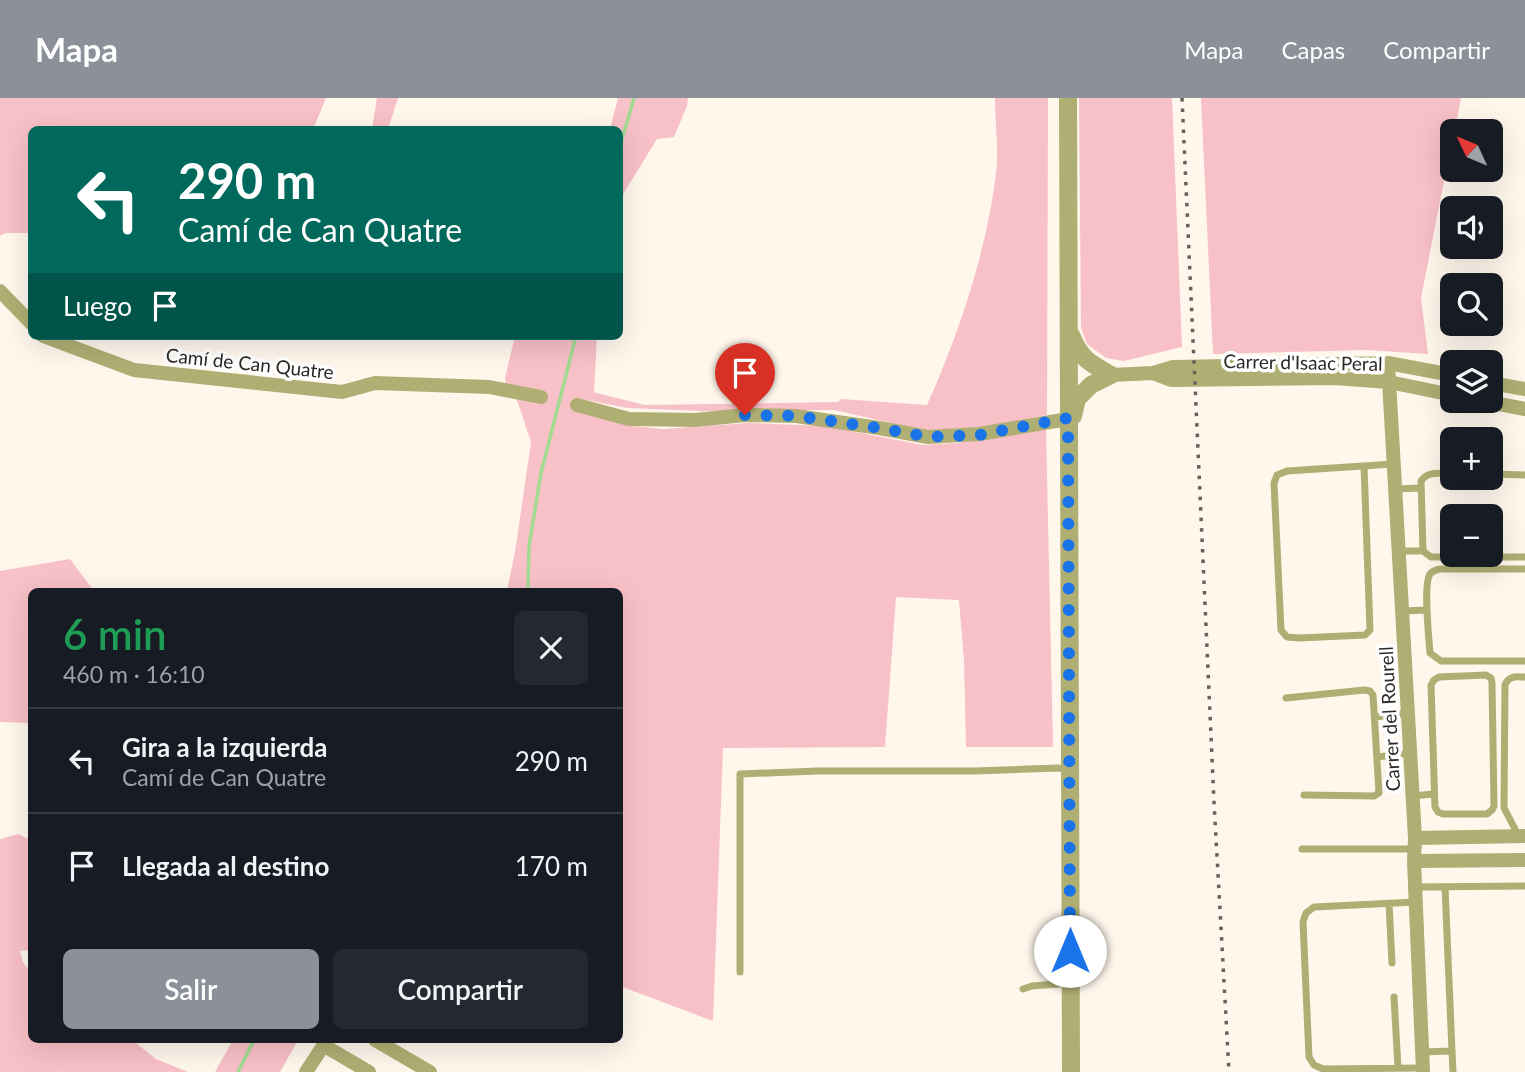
<!DOCTYPE html>
<html lang="es">
<meta charset="utf-8">
<style>
:root{--surface:#171b24;--page:#242831;--text:#f1f3f6;--muted:#9ea1a6;--line:#363941;--accent:#8c9099}
body{margin:0;font-family:Lato,sans-serif;background:var(--page);color:var(--text);height:100vh;display:flex;flex-direction:column;font-size:26px;white-space:nowrap}
*{box-sizing:border-box;margin:0}
p{font-size:23px;color:var(--muted)}
.icon{flex:none;width:38px;height:38px;fill:none;stroke:currentColor;stroke-width:2;stroke-linecap:round;stroke-linejoin:round}
.map{position:relative;flex:1;overflow:hidden}
.side{position:absolute;left:28px;top:490px;width:595px;height:455px;display:flex;flex-direction:column;background:var(--surface);border-radius:10px;box-shadow:0 7px 28px #0002}
.side>*{flex:none}
.guide{position:absolute;left:28px;top:28px;width:595px;height:214px;border-radius:10px;box-shadow:0 7px 28px #0002;background:#00695c;color:#fff;overflow:hidden}
.needle{width:46px;rotate:314deg}
.buttons{position:absolute;left:1440px;top:21px;display:grid;gap:14px}
.buttons a{display:grid;place-items:center;width:63px;height:63px;border-radius:10px;background:var(--surface);box-shadow:0 7px 28px #0002;font-size:35px}
.pin{position:absolute;display:grid;place-items:center;width:60px;height:60px;color:#fff;margin:-72px -30px;border-radius:50% 50% 50% 0;rotate:-45deg;box-shadow:0 0 7px #0007}
.pin .icon{rotate:45deg}
.me{position:absolute;width:77px;margin:-38px;rotate:0deg;stroke-linejoin:round;filter:drop-shadow(0 0 5px #0008)}
.turn{display:flex;align-items:center;gap:24px;height:147px;padding:0 35px;font-size:32px}
.turn .icon{width:91px;height:91px;stroke-width:2.5}
.turn b{display:block;font-size:49px;line-height:60px}
.then{display:flex;align-items:center;height:66px;padding:0 35px;background:#0003;gap:14px;font-size:26px}
.round{display:grid;place-items:center;flex:none;width:74px;height:74px;border-radius:10px;background:var(--page)}
.summary{display:flex;align-items:center;justify-content:space-between;height:119px;padding:0 35px}
h1{font-size:42px;font-weight:600;line-height:52px;color:#1e9e55}
.primary-button{display:flex;gap:14px;margin-top:auto;padding:14px 35px}
.primary-button a{flex:1;height:80px;border-radius:10px;background:var(--accent);color:#fff;font-size:28px;font-weight:600;line-height:80px;text-align:center}
.primary-button a+a{background:var(--page);color:var(--text)}
ul{padding:0;list-style:none}
li{display:flex;align-items:center;gap:21px;height:105px;padding:0 35px;border-top:2px solid var(--line)}
li div{flex:1}
li b{display:block;font-size:26px}
li em{font-style:normal}
header{display:flex;align-items:center;gap:42px;box-sizing:border-box;height:98px;padding:0 35px;background:var(--accent);color:#fff}
header strong{font-size:33px}
nav{display:flex;gap:38px;margin-inline-start:auto;font-size:24px}
.map>svg:first-child{display:block}
.green{fill:#f8c0c7}
.lines{fill:none;stroke-linecap:round;stroke-linejoin:round}
.stream{stroke:#a2da92;stroke-width:3.5}
.service{stroke:#afae73;stroke-width:7}
.minor{stroke:#afae73;stroke-width:14}
.tertiary{stroke:#afae73;stroke-width:18}
.rail{stroke:#66615b;stroke-width:3.5;stroke-dasharray:3.5 7;stroke-linecap:butt}
.route{stroke:#1a73e8;stroke-width:12;stroke-dasharray:0 21.6}
.labels{text-anchor:middle;dominant-baseline:central;stroke-width:7;stroke-linejoin:round;paint-order:stroke}
.street-label{font-size:19px;fill:#2d2a26;stroke:#fff}
</style>
<header>
<strong>Mapa</strong>
<nav><a>Mapa</a><a>Capas</a><a>Compartir</a></nav>
</header>
<div class="map">
<svg width="1525" height="974" viewBox="0 0 1525 974">
<rect width="100%" height="100%" fill="#fff7ec"/>
<path class="green" d="M0 0H326L313 31 32 32 31 135H5L0 138Z
M377 0H398L388 31H372Z
M618 0H688L687 8 674 39 657 41 620 101V32L610 31Z
M995 0H1048L1047 317 968 333 922 332 834 312 703 313 627 310 576 300 573 312 632 328 663 331 749 325 825 328 923 347 957 345 1046 330 1053 649H966L964 562 959 502 896 499 885 649 723 650 713 923 620 888V494L507 493 516 448 531 344 518 305 506 286 505 280 515 238H597L594 294H593L645 307 838 304 841 301 927 307C959 236 987 152 996 75 999 53 995 23 995 0Z
M1079 0H1172L1182 249 1124 263 1106 260 1087 246 1081 230Z
M1201 0H1461L1455 33H1452V43L1421 200 1428 256 1367 252 1213 256Z
M70 461 94 493 32 494 31 625 0 624V473Z
M18 736 31 742V852L20 853 23 864 31 875 32 942H132L156 961 188 974H0V741Z
M233 942H298L280 974H215Z"/>
<g class="lines">
<path class="stream" d="M620 48 634 0
M527 494 528 490 529 448 541 375 576 238
M238 974 254 942"/>
<path class="service" d="M1364 368 1370 532 1365 537 1299 540 1287 539 1281 532 1274 385 1277 377 1287 373 1393 366
M1452 376C1441 376 1428 372 1421 383L1423 453 1431 459H1525
M1491 376 1525 377
M1396 391 1421 390
M1399 453H1423
M1525 471H1440C1436 472 1432 473 1430 476 1423 486 1429 541 1430 555L1441 563H1525
M1402 513 1427 512
M1486 577 1491 580 1492 585 1494 708 1492 712 1487 716H1443L1438 714 1435 709 1431 587 1434 582 1439 579Z
M1286 600 1364 592 1370 593 1373 597 1379 695 1374 698 1304 697
M1375 619 1408 615
M1377 659 1410 655
M1412 698 1434 696
M1516 738 1515 731 1504 710 1505 587C1509 577 1516 579 1525 579
M1302 751H1414
M1415 789 1525 788
M1445 789 1452 953
M1416 804 1314 809 1306 815 1303 824 1309 959 1314 967 1323 971 1422 970
M1389 805 1392 865
M740 874V676L817 673H975L1057 670 1070 671
M1023 891 1032 888 1070 885
M1394 899 1398 970
M1422 954 1452 953 1453 974"/>
<path class="minor" d="M0 193 32 226
M43 238 134 272 342 294 375 285 489 289 541 299
M1388 265 1415 740 1414 763 1423 974
M1153 275 1171 282 1334 280 1389 284 1452 297
M1111 277 1153 275 1173 269 1388 265 1452 277
M1491 285 1525 291
M1483 303 1525 311
M577 307 629 321 695 322 745 317 796 318 879 330 928 339 979 336 1068 321
M1415 740 1525 738
M1414 763 1525 762
M375 942 430 974
M323 947 369 974
M306 974 327 942"/>
<path class="tertiary" d="M1068 0 1071 974
M1071 237C1081 261 1089 265 1111 277
M1073 318 1077 301 1091 287 1111 277"/>
<path class="rail" d="M1182 0 1214 704 1229 974"/>
</g>
<g class="lines">
<path class="route" d="M745 317 796 318 879 330 928 339 979 337 1068 320 1070 853"/>
</g>
<g class="labels">
<g class="street-label">
<text transform="translate(1303 264) rotate(1)">Carrer d'Isaac Peral</text>
<text transform="translate(250 265) rotate(6)">Camí de Can Quatre</text>
<text transform="translate(1389 621) rotate(-93)">Carrer del Rourell</text>
</g>
</g>
</svg>
<div class="buttons">
<a><svg class="needle" viewBox="-14 -14 28 28"><path d="M0-13l5 13h-10z" fill="#e53935"/><path d="M0 13l5-13h-10z" fill="#9ea1a6"/></svg></a>
<a><svg class="icon" aria-label="sound" viewBox="0 0 24 24"><path d="M4 9h4l5-4v14l-5-4H4zM17 9q2 3 0 6"/></svg></a>
<a><svg class="icon" aria-label="search" viewBox="0 0 24 24"><circle cx="10" cy="10" r="6"/><path d="M15 15l6 6"/></svg></a>
<a><svg class="icon" aria-label="layers" viewBox="0 0 24 24"><path d="M12 4l9 5-9 5-9-5zM3 14l9 5 9-5"/></svg></a>
<a>+</a>
<a>−</a>
</div>
<div class="pin" style="left:745px;top:317px;background:#d93025"><svg class="icon" aria-label="arrive" viewBox="0 0 24 24"><path d="M6 21V4h12l-3 4 3 4H6"/></svg></div>
<svg class="me" style="left:1070px;top:853px" viewBox="-20 -20 40 40"><circle r="19" fill="#fff"/><path d="M0-13L10 11 0 6-10 11z" fill="#1a73e8"/></svg>
<div class="guide">
<div class="turn"><svg class="icon" aria-label="left" viewBox="0 0 24 24"><path d="M17 20v-9H6M10 6l-5 5 5 5"/></svg><div><b>290 m</b>Camí de Can Quatre</div></div>
<div class="then">Luego<svg class="icon" aria-label="arrive" viewBox="0 0 24 24"><path d="M6 21V4h12l-3 4 3 4H6"/></svg></div>
</div>
<section class="side">
<div class="summary"><div><h1>6 min</h1><p>460 m · 16:10</p></div><a class="round"><svg class="icon" aria-label="close" viewBox="0 0 24 24"><path d="M6 6l12 12M18 6L6 18"/></svg></a></div>
<ul>
<li><svg class="icon" aria-label="left" viewBox="0 0 24 24"><path d="M17 20v-9H6M10 6l-5 5 5 5"/></svg><div><b>Gira a la izquierda</b><p>Camí de Can Quatre</p></div><em>290 m</em></li>
<li><svg class="icon" aria-label="arrive" viewBox="0 0 24 24"><path d="M6 21V4h12l-3 4 3 4H6"/></svg><div><b>Llegada al destino</b></div><em>170 m</em></li>
</ul>
<div class="primary-button"><a>Salir</a><a>Compartir</a></div>
</section>
</div>
